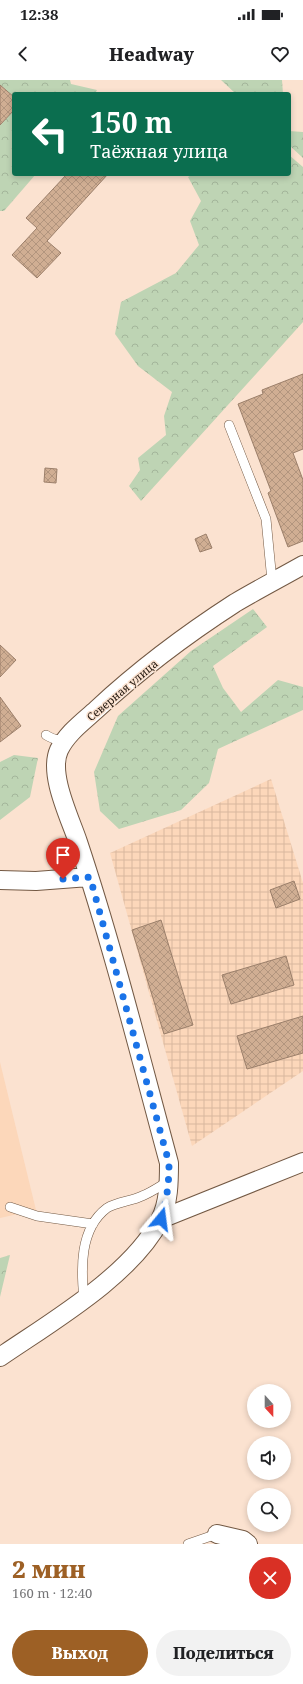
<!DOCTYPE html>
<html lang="ru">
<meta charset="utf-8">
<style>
:root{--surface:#fff;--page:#f2f2f2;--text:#202124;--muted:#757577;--accent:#9d6025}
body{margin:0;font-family:"Noto Serif",serif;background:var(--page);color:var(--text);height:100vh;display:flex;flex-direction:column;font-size:15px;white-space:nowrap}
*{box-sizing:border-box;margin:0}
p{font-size:13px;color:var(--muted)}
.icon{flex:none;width:22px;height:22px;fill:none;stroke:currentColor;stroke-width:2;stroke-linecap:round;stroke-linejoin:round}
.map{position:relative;height:1464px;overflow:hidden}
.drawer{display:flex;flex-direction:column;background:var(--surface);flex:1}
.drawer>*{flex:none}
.hud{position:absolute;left:12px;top:12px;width:279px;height:84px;border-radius:4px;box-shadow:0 2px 6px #0003;background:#0b6e4f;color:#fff;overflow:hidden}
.needle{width:26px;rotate:159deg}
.buttons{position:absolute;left:247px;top:1304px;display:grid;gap:8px}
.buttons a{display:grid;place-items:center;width:44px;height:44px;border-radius:50%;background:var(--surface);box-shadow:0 2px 6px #0003;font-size:20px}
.pin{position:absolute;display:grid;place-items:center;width:34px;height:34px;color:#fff;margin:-41px -17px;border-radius:50% 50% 50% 0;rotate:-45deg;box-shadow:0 0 4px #0007}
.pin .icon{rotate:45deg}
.me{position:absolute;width:44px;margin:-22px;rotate:16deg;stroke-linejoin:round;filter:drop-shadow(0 0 3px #0008)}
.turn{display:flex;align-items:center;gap:14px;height:84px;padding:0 12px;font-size:18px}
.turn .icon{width:52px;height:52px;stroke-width:2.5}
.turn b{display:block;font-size:28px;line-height:34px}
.round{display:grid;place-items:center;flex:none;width:42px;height:42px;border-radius:21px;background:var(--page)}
.summary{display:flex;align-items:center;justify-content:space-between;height:68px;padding:0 12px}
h1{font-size:24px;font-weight:800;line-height:30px;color:var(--accent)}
.action{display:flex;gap:8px;margin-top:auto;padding:8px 12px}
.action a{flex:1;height:46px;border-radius:24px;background:var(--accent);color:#fff;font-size:16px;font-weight:800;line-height:46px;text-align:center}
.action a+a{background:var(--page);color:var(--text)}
.status{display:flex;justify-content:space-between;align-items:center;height:28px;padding:0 20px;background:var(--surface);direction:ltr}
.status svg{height:11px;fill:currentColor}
header{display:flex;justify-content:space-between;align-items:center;height:52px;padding:0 12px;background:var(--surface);font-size:18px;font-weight:800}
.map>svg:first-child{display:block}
.built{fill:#fcd7ba}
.industrial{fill:url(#industrial-grid)}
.forest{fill:url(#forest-crowns)}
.building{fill:url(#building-cross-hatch);stroke:#9b7f6a}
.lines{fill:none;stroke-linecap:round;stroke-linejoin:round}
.lane-casing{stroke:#735944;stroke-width:10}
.street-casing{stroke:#735944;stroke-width:20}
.lane{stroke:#fff;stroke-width:9}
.street{stroke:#fff;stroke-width:18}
.route{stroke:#1a73e8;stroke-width:7;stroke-dasharray:0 12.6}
.labels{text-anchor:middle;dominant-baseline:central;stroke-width:3;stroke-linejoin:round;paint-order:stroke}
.street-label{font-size:11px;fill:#1e140c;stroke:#fbe2d0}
</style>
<div class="status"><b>12:38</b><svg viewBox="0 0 49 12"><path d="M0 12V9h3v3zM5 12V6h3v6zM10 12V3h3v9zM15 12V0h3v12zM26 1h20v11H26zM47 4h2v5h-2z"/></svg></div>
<header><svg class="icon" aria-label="back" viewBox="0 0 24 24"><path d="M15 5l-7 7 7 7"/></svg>Headway<svg class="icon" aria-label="heart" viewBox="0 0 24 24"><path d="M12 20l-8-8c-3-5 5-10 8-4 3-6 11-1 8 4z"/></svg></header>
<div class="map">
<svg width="303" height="1464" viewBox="0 0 303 1464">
<defs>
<pattern id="industrial-grid" width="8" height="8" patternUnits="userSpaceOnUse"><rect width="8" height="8" fill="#fcd7ba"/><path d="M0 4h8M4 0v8" fill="none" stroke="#d8b89f"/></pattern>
<pattern id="forest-crowns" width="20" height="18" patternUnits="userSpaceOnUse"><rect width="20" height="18" fill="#bed4b4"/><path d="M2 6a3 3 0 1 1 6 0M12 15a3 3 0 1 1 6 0" fill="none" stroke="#a3b59a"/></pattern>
<pattern id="building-cross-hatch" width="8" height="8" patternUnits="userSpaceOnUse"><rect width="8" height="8" fill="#d0ae93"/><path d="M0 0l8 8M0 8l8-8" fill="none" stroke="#b2957e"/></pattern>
</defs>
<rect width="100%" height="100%" fill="#fbe2d0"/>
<path class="built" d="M0 982 36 1130 0 1138Z"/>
<path class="industrial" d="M271 699 303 803V991L192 1066 110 773Z"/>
<path class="forest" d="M0 0H70L71 4 97 10 95 14H14V17L0 5Z
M221 0H282L283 14H236Z
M14 30V94H36L4 131H0V45Z
M289 51 303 52V78L289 65Z
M289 75 303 87V242L141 421 129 406 140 390 138 378 166 355 164 336 172 312 138 286 115 254 121 222 176 193 199 165 190 141 201 121 188 97 193 94H289Z
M253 529 267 547 213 586 223 608 241 632 278 600 303 607V630L218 669 209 703 181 730 119 749 100 731 94 692 118 636 191 571Z
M14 675 38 678 30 717 0 740V682Z
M10 1175 0 1217V1178Z"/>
<path class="building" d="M0 5 14 17V30L0 45Z
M67 94H108L47 161 61 173 37 198 12 175 37 148 26 138Z
M303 294V369L293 373 303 400V461L288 467 268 413 271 411 238 324 263 314 262 310Z
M45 388 57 389 56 403 44 402Z
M206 454 212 468 200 472 195 459Z
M0 565 16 580 0 597Z
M0 617 21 646 0 662Z
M294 801 300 819 276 828 270 810Z
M161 840 193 945 164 954 132 850Z
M286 876 294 905 231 924 222 895Z
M303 936V973L247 989 237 956Z"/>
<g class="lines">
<g class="lane-casing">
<path id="lane" d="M229 345 266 439 272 501
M46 655C53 659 57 661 65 658
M10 1127 37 1136 93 1144
M84 1220C81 1190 79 1149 107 1128 117 1122 132 1121 142 1116 152 1112 160 1106 169 1101
M188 1464 217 1454"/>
</g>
<g class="street-casing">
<path id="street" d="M0 800 36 801 89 797
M161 1139 303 1082
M0 1277C51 1242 132 1195 160 1140 169 1123 169 1101 169 1083 140 976 113 867 78 762 70 738 48 694 59 670 67 653 84 641 97 629 139 590 187 554 235 523 257 510 280 498 303 485
M217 1454 243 1460 248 1464"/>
</g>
<use href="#lane" class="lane"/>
<use href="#street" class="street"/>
</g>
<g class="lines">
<path class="route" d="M63 799 90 797 169 1083C169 1103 167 1120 161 1139"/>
</g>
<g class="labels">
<g class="street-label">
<text transform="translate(122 610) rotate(-40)">Северная улица</text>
</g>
</g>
</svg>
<div class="buttons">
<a><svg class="needle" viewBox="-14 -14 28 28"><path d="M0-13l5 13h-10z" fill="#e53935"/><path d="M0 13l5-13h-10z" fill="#757577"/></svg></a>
<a><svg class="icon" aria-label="sound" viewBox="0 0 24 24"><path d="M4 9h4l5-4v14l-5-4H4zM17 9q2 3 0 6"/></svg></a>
<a><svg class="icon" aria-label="search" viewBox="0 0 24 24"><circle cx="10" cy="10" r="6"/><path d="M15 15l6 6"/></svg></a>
</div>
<div class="pin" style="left:63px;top:799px;background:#d93025"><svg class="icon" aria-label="arrive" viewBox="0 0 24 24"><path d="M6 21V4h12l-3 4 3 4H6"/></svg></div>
<svg class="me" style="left:161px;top:1139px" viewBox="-20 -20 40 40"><path d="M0-17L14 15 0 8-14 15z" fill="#1a73e8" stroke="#fff" stroke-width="4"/></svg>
<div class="hud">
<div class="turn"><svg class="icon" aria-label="left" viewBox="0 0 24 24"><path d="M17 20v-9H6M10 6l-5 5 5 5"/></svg><div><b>150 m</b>Таёжная улица</div></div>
</div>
</div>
<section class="drawer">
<div class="summary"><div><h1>2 мин</h1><p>160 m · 12:40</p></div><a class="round" style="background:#d93025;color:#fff"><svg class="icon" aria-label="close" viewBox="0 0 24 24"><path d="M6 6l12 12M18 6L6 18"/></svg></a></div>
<div class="action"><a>Выход</a><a>Поделиться</a></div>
</section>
